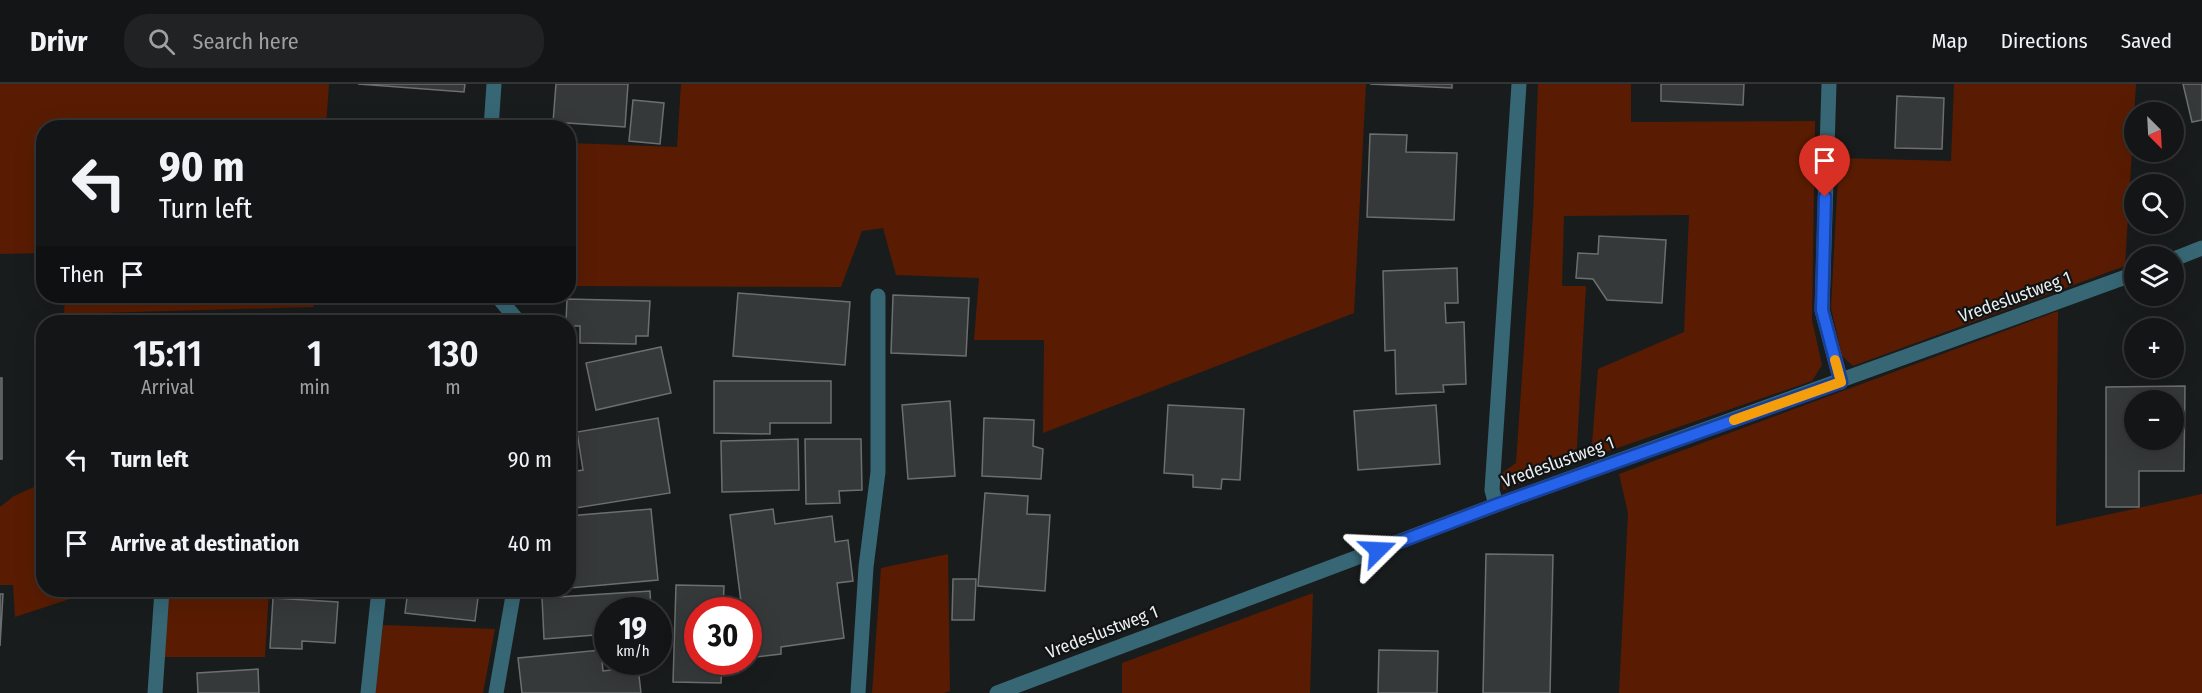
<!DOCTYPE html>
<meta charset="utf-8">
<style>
:root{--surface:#131516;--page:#202223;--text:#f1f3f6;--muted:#9d9fa1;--line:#323435}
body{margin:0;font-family:"Fira Sans Condensed",sans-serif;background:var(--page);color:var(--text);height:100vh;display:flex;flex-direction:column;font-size:22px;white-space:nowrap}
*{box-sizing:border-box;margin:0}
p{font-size:20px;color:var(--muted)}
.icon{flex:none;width:33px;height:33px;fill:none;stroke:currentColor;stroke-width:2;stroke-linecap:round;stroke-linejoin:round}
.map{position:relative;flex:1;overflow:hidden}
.drawer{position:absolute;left:36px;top:231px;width:540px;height:282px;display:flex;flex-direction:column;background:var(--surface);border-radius:24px;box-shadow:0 6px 24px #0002,0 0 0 2px var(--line)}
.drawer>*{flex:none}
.banner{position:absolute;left:36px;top:36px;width:540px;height:183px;border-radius:24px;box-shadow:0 6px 24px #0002,0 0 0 2px var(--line);background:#131516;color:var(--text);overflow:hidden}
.needle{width:39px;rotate:156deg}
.controls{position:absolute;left:2124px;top:18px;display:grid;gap:12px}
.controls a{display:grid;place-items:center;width:60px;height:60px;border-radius:50%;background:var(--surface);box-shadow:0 6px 24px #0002,0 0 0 2px var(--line);font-size:30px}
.speed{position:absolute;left:594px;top:513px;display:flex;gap:12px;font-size:30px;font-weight:700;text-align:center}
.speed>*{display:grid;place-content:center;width:78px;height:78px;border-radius:50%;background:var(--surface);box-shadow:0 6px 24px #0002,0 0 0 2px var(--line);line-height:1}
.speed small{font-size:15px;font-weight:400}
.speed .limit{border:9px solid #d22;background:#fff;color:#111}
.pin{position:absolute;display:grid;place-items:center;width:51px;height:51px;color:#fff;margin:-62px -26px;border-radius:50% 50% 50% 0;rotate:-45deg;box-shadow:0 0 6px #0007}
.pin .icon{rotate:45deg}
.me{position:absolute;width:66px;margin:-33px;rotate:69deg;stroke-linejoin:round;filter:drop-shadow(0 0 4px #0008)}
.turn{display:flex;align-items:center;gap:21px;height:126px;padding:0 24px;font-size:27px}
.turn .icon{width:78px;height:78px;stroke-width:2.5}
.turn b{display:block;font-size:42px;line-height:51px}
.then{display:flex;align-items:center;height:57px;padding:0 24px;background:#0003;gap:12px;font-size:22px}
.eta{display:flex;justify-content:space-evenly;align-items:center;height:102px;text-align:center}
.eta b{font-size:36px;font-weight:600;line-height:42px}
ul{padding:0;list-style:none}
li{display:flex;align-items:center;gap:18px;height:84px;padding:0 24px}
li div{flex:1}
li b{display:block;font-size:22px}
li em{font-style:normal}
header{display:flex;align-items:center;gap:36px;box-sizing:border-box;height:84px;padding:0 30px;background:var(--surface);border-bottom:2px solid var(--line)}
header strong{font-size:28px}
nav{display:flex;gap:33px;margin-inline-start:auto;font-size:21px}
.search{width:420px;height:54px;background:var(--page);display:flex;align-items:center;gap:15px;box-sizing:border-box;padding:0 21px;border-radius:24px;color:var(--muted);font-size:22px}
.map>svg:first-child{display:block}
.green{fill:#591c02}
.building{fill:#36393a;stroke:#6c6f70;stroke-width:1.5;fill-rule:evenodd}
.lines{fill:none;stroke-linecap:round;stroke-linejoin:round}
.service{stroke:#376775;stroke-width:15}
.minor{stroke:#376775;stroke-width:15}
.route-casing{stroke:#184099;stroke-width:15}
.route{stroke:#2563eb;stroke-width:10}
.slow{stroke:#f59e0b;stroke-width:10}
.labels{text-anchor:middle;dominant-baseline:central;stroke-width:4.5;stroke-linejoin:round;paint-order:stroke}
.street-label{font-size:18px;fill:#ebedee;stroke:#101314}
</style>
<header>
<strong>Drivr</strong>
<div class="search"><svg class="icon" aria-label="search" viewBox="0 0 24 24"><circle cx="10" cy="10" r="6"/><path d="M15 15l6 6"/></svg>Search here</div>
<nav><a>Map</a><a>Directions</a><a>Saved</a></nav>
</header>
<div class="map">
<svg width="2202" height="609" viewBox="0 0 2202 609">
<rect width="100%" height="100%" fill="#191c1d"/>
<path class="green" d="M0 0H329L326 43 44 44 43 169 0 170Z
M681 0H1366L1354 229 1043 349 1044 256H974L979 194 896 191 883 144 862 147 841 203 569 202V59L677 63Z
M1538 0H1631V38L1815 37 1812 236 1822 281 1812 297 1594 372 1592 360 1598 285 1684 248 1689 131 1564 132 1562 202H1586L1576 379 1503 406 1502 389 1516 379 1533 132Z
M1954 0H2136L2125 182 1853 282 1842 272 1831 224 1839 74 1951 77Z
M65 212H315L314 223 64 230Z
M2058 227 2056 442 2202 410V609H1619L1628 429 1619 390Z
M43 399 44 506H97L15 533 13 501H0V423L14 412Z
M948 470 950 607 944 609H872L881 484Z
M167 506H269L265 573H163Z
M1313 509 1310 609H1122V579Z
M383 541 495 545 483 609H375Z"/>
<path class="building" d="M358 0H465L464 8Z
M556 0H628L625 43 553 38Z
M1370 0H1452V4Z
M1661 0H1744L1743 21 1661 17Z
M2183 0H2202V36L2192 38Z
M1897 12 1944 14 1942 65 1895 64Z
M633 16 664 19 660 60 629 57Z
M1370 50 1407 51 1406 68 1457 69 1454 136 1367 133Z
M1599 152 1666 156 1662 219 1607 216 1593 195 1576 194 1578 169 1598 170Z
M1457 184 1458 219H1445L1446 239 1464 238 1466 300 1443 301 1444 308 1396 310 1395 266 1385 267 1383 187Z
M738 209 850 218 845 281 733 272Z
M893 211 969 214 966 272 891 269Z
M567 215 650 217 648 252H636V260L580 259V242H568L566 238Z
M661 263 671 309 596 326 586 279Z
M0 294H2V375H0Z
M714 297H831V339H770V350L714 349Z
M2185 302 2184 387H2139V423H2106V303ZM2134 316H2174V356H2134Z
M950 317 955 392 908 395 902 321Z
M1168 321 1244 325 1240 396 1222 395 1221 405 1193 403V391L1164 389Z
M1436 321 1440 380 1358 386 1354 327Z
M658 334 670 409 576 424 570 388 583 386 577 348Z
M984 334 1034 336 1033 362 1043 365 1041 395 982 392Z
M798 355 799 406 722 408 721 357Z
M805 355H861L862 406 839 407 840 419 806 420Z
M985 409 1028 412 1027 430 1050 431 1045 507 978 502Z
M651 425 658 496 570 504 568 432Z
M773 425 775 440 832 432 835 458 848 456 853 497 837 499 844 554 781 563V570L748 574V526H742L730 431Z
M1486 470 1553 471 1550 609H1483Z
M953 495H976L974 536H952Z
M676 501 724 502 723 526H698V578H722L721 599 673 598Z
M408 506H479L475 537 405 529Z
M650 507 651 526H608V550L544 555 542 514Z
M0 510H3L0 562Z
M273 514 338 518 335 559 302 557V565L270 564Z
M601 566 603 587 638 583 641 609H522L518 574Z
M1379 566 1438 567 1437 609H1378Z
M258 585 259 609H198L197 589Z"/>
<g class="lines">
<path class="service" d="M1829 0 1822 226 1841 298
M491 44 494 0
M497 212 519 238
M1496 421 1492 406 1519 0
M155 609 162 506
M368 609 379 506
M496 609 514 506
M858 609 866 483 878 388V212"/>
<path class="minor" d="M2174 175 2202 164
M997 609 1496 421 2134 190"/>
</g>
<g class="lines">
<g class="route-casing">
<path id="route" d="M1378 466 1496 421 1841 298 1822 226 1825 113"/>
</g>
<use href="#route" class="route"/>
<path class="slow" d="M1734 336 1841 298 1835 276"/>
</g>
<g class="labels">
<g class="street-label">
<text transform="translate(2015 213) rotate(-20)">Vredeslustweg 1</text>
<text transform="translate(1558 378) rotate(-20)">Vredeslustweg 1</text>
<text transform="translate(1102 548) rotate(-21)">Vredeslustweg 1</text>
</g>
</g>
</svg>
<div class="controls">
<a><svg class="needle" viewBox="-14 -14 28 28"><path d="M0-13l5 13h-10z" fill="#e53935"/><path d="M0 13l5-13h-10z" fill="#9d9fa1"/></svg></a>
<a><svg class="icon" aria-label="search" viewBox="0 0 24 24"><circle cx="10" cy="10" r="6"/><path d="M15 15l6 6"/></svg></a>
<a><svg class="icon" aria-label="layers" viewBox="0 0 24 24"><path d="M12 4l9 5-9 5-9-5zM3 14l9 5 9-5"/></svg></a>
<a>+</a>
<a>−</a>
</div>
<div class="speed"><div>19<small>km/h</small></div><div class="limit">30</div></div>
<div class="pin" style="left:1825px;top:113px;background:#d93025"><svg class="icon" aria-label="arrive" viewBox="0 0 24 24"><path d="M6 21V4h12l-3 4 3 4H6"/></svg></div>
<svg class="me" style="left:1378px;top:466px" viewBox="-20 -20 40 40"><path d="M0-17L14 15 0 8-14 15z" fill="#2563eb" stroke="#fff" stroke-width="4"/></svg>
<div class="banner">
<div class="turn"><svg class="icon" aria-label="left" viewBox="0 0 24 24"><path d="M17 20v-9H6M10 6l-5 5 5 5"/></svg><div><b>90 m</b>Turn left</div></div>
<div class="then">Then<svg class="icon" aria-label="arrive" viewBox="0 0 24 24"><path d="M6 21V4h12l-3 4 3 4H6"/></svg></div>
</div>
<section class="drawer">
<div class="eta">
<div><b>15:11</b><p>Arrival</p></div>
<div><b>1</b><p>min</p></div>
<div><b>130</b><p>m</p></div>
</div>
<ul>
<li><svg class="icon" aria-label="left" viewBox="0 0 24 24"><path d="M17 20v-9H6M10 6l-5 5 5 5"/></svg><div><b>Turn left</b></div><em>90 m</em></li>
<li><svg class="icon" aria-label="arrive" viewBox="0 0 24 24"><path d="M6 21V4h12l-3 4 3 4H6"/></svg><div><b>Arrive at destination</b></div><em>40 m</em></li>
</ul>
</section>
</div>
